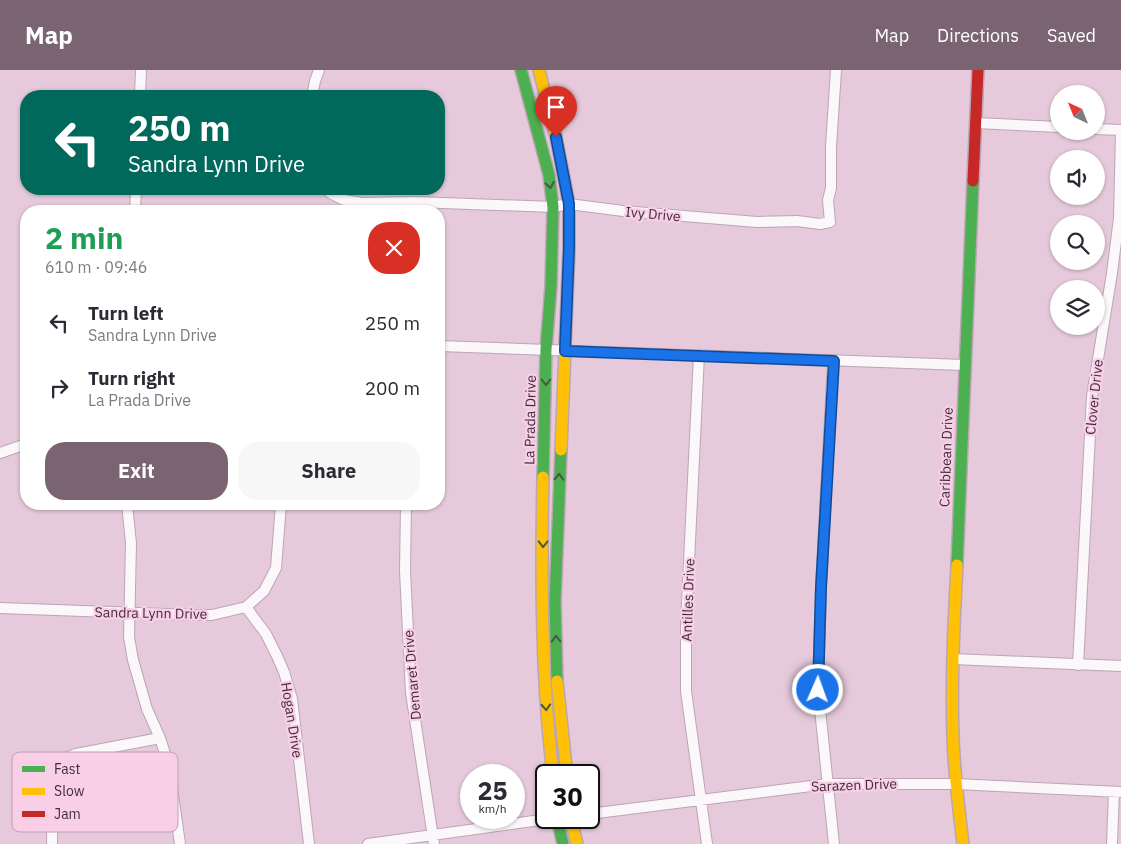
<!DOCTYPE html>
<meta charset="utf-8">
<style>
:root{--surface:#fff;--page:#f7f7f7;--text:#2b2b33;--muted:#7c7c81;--accent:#7b6472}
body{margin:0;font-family:"IBM Plex Sans",sans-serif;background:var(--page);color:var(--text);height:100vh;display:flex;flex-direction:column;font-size:19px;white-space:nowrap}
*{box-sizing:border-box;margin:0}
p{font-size:16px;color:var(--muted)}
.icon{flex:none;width:28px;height:28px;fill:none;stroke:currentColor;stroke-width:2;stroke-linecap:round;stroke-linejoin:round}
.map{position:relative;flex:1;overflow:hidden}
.details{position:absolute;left:20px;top:135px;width:425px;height:305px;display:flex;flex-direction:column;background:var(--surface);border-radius:20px;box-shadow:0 1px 4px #0004}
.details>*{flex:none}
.guide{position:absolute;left:20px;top:20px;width:425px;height:105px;border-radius:20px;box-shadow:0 1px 4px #0004;background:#00695c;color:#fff;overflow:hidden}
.needle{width:32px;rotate:317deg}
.fabs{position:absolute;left:1050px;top:15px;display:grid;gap:10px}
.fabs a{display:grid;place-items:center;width:55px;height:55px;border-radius:50%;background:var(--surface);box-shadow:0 1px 4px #0004;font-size:25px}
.speed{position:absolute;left:460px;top:694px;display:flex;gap:10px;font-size:25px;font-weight:700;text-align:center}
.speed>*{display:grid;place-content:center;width:65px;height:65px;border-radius:50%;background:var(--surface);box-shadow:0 1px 4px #0004;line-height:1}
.speed small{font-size:12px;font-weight:400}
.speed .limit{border:2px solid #111;border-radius:8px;background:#fff;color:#111}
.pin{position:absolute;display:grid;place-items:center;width:42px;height:42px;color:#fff;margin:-51px -21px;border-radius:50% 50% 50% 0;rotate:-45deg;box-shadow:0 0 5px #0007}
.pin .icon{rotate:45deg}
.me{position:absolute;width:55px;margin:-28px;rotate:2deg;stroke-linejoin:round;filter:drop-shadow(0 0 4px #0008)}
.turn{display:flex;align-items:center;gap:18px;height:105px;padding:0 25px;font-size:22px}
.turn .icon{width:65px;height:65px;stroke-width:2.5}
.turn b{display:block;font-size:35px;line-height:42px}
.round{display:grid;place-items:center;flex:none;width:52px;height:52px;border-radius:20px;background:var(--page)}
.overview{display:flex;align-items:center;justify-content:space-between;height:85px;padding:0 25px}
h1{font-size:30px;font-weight:700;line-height:38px;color:#1e9e55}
.action{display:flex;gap:10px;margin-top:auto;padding:10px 25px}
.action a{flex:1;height:58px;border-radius:20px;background:var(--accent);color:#fff;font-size:20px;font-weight:700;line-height:58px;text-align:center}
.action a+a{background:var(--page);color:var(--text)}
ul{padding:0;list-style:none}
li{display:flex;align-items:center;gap:15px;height:65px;padding:0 25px}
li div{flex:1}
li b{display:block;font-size:19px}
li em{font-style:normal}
header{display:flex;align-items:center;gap:30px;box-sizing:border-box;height:70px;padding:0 25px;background:var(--accent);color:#fff}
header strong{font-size:24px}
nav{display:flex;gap:28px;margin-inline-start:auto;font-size:18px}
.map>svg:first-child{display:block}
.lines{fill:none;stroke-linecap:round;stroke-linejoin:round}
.street-casing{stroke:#bba6b3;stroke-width:12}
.fast-casing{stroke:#bba6b3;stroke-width:14}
.slow-casing{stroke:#bba6b3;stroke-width:14}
.jam-casing{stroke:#bba6b3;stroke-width:14}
.street{stroke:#fbf7fa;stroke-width:10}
.fast{stroke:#4caf50;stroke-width:11}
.slow{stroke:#ffc107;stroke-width:11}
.jam{stroke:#c62828;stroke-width:11}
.oneway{stroke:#455a42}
.route-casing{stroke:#114b97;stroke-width:12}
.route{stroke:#1a73e8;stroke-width:9}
.labels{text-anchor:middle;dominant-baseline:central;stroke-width:4.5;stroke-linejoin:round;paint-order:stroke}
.street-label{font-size:14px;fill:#412d3a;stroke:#f9cfe8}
.key{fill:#f9cfe8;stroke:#c29eb4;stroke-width:1}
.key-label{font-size:14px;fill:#412d3a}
</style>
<header>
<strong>Map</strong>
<nav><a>Map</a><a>Directions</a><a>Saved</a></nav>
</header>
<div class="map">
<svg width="1121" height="774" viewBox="0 0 1121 774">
<rect width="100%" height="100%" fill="#e6cadb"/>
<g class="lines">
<g class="street-casing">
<path id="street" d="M140 26 141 0
M312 26 315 11 319 0
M976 53 1059 57
M1096 59 1121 60
M328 119 330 123 344 130 362 133 415 132 553 137 569 134 623 141 757 152 797 151 820 154 830 152 828 130 831 118V77L836 0
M135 141 136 119
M439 276 964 295
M699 285 686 554V621L707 774
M833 291 821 517 818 620 834 774
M0 383 26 374
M127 434 131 473 129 567 133 590 147 639 160 668 169 696 180 774
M406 434 405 501 411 623 434 774
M246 537 266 564 277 586 284 602 292 629 309 774
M0 538 194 545H212L246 537 264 521 276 498 281 434
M953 589 1121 596
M1078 595 1092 326 1112 203 1119 148 1121 60
M589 744 827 714H956L1121 722
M52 774C53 756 49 710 57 696 62 688 68 687 76 684L160 668
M368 774 555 748
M1112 774 1114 722"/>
</g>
<g class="fast-casing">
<path id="fast" d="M521 0 549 105 553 137 551 216 546 279 543 407
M957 495 973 111
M557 611 555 531 561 380
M557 748 563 774"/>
</g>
<g class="slow-casing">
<path id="slow" d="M539 0 556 67 569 134V179L561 380
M543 407C541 507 541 606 553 705
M957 495C954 552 951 610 953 667 954 703 959 739 963 774
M557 611 567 705
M571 748 577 774"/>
</g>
<g class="jam-casing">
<path id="jam" d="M973 111 978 0"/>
</g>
<use href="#street" class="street"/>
<use href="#fast" class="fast"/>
<use href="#slow" class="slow"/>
<use href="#jam" class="jam"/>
</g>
<defs><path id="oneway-chevron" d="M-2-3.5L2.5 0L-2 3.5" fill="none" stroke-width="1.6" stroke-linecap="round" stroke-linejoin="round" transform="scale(1.25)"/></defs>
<g class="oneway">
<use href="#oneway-chevron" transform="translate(550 115) rotate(81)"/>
<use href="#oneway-chevron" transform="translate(546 312) rotate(90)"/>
<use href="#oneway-chevron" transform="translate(559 407) rotate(-88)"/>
<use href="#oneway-chevron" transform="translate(543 474) rotate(91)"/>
<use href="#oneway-chevron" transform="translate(556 569) rotate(-92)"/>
<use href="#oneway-chevron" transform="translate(546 637) rotate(87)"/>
</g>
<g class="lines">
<g class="route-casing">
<path id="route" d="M556 67 569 134V178L565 281 834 291 821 517 818 620"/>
</g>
<use href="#route" class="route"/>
</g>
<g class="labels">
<g class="street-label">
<text transform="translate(653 144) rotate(5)">Ivy Drive</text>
<text transform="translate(1094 327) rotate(-84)">Clover Drive</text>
<text transform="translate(530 350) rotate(-89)">La Prada Drive</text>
<text transform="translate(946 387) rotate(-88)">Caribbean Drive</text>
<text transform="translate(688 530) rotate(-88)">Antilles Drive</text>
<text transform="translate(151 543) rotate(1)">Sandra Lynn Drive</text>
<text transform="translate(412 605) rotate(-95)">Demaret Drive</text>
<text transform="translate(292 650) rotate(81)">Hogan Drive</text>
<text transform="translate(854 715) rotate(-2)">Sarazen Drive</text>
</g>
</g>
<rect x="12" y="682" width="166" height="80" rx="8" class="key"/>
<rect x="22" y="696" width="23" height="6" fill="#4caf50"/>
<rect x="22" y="718" width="23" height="7" fill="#ffc107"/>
<rect x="22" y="741" width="23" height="6" fill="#c62828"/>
<g class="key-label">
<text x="54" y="704">Fast</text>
<text x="54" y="726">Slow</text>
<text x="54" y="749">Jam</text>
</g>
</svg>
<div class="fabs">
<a><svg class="needle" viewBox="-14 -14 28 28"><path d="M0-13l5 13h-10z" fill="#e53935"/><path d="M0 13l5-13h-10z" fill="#7c7c81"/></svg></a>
<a><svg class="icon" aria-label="sound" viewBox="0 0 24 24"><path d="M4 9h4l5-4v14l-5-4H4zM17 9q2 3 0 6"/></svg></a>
<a><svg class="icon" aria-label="search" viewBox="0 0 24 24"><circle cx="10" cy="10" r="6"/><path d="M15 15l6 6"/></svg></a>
<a><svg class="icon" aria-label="layers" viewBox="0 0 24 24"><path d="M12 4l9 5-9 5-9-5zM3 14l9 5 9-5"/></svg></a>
</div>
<div class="speed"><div>25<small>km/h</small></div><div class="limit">30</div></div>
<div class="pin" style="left:556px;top:67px;background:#d93025"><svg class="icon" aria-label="arrive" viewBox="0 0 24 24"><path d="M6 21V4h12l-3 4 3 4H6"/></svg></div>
<svg class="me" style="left:818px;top:620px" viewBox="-20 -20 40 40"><circle r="17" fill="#1a73e8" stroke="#fff" stroke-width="3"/><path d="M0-11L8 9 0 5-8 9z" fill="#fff"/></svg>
<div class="guide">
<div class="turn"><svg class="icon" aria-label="left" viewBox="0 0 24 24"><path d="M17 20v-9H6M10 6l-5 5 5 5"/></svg><div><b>250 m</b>Sandra Lynn Drive</div></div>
</div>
<section class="details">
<div class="overview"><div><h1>2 min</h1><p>610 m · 09:46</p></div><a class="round" style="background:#d93025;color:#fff"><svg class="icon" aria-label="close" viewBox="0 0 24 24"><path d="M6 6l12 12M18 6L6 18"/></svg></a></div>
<ul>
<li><svg class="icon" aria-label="left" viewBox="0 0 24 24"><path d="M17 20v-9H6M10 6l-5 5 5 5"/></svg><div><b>Turn left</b><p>Sandra Lynn Drive</p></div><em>250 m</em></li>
<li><svg class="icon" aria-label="right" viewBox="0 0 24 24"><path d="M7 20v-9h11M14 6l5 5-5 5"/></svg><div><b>Turn right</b><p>La Prada Drive</p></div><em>200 m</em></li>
</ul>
<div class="action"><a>Exit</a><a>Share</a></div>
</section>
</div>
